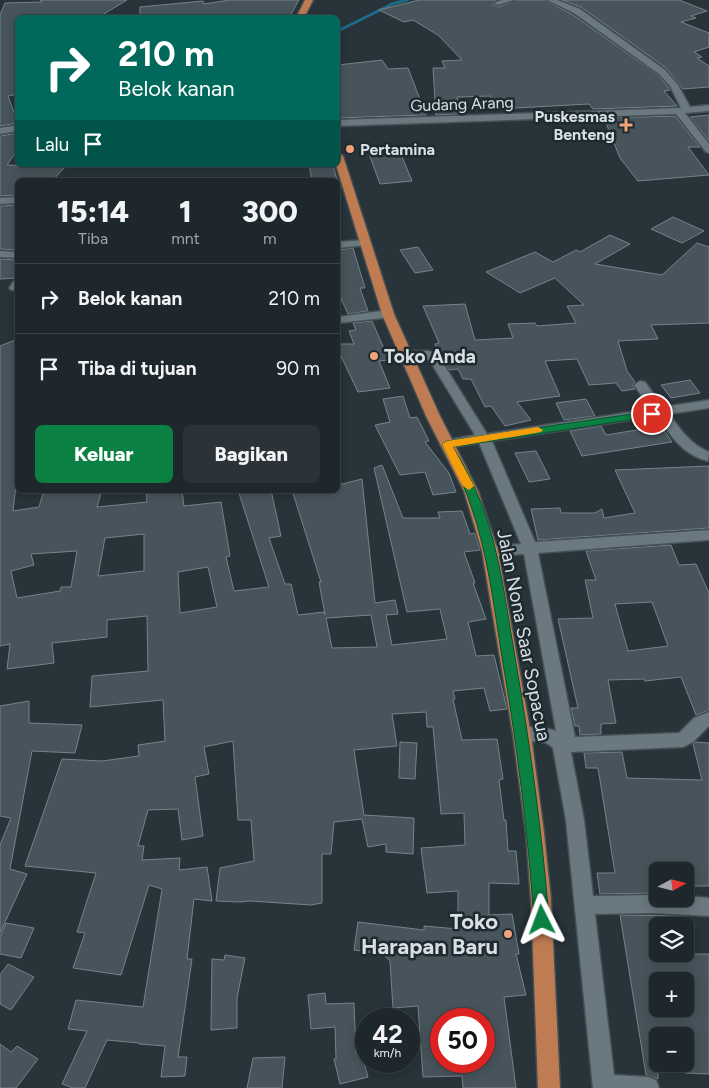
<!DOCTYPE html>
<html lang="id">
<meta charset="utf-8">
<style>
:root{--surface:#1e272c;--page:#2b3338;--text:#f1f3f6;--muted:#a1a5a9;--line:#3c4448;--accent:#0b8043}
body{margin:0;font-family:Figtree,sans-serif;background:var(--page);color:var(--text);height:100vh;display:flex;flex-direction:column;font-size:19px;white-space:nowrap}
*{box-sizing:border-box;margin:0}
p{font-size:16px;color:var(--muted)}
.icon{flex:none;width:28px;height:28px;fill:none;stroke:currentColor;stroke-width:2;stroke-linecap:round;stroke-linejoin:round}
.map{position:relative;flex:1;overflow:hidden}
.details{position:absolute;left:15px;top:178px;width:325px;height:315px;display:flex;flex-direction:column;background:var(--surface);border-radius:8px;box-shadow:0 2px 12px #0003,0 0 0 1px var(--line)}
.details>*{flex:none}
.banner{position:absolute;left:15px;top:15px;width:325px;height:152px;border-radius:8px;box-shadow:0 2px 12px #0003,0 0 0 1px var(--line);background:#00695c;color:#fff;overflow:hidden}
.needle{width:32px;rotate:83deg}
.tools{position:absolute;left:649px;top:862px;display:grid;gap:10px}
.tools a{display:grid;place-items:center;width:45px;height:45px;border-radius:8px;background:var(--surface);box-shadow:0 2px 12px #0003,0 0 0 1px var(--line);font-size:25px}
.speed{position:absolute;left:355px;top:1008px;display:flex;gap:10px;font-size:25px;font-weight:700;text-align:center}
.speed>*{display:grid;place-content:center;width:65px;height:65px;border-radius:50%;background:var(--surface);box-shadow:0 2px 12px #0003,0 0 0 1px var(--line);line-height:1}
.speed small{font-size:12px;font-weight:400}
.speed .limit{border:8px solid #d22;background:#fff;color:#111}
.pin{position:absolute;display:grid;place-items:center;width:42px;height:42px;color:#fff;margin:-21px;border:2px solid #fff;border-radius:50%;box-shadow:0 1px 5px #0007}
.me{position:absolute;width:55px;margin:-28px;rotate:357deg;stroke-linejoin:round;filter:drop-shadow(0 0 4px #0008)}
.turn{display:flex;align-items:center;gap:18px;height:105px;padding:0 20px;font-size:22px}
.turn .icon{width:65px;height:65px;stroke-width:2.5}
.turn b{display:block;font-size:35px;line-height:42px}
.then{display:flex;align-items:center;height:48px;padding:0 20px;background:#0003;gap:10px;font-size:19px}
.eta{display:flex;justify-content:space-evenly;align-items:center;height:85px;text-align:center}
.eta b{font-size:30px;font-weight:800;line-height:35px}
.primary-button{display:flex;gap:10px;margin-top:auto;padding:10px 20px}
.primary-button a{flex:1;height:58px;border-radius:8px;background:var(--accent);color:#fff;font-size:20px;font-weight:800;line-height:58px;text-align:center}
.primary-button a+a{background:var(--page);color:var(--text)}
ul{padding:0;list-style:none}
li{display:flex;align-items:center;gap:15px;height:70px;padding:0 20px;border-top:1px solid var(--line)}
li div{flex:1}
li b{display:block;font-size:19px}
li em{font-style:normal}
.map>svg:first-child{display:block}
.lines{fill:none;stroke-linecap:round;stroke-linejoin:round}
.stream{stroke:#1f6a88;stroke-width:3}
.building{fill:#47545b;stroke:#75838b;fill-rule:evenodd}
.minor-casing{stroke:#444f54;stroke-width:3}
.major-casing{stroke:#444f54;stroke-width:3}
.minor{fill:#6a787f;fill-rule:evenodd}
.major{fill:#bf7c52;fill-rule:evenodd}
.route{fill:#0b8043;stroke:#07532c}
.slow{fill:#f59e0b}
.poi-dot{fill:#f0a279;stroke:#1e2a30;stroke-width:2}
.labels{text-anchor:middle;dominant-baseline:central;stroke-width:5;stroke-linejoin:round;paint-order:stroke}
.far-street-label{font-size:16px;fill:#d8e0e4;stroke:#1e2a30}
.far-poi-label{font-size:16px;font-weight:bold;fill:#d8e0e4;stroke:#1e2a30;text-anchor:end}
.poi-label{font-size:19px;font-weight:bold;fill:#d8e0e4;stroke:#1e2a30;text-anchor:start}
.street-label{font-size:19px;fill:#d8e0e4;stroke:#1e2a30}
.near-poi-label{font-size:22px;font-weight:bold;fill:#d8e0e4;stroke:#1e2a30;text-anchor:end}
</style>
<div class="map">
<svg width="709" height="1088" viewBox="0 0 709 1088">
<rect width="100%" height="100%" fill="#28343a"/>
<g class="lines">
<path class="stream" d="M338 31 392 4 407 0"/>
</g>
<path class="building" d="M40 0H127L97 18H18V94L8 96 18 123 0 126V15L5 3 42 2Z
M230 0H299L289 18H140V7L203 1 204 4Z
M419 0H496L492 4 499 7 516 0H545L573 15 658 75 668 87 670 90 664 91 677 106 593 109 589 104 497 109 490 96 457 97 462 114 436 115 433 68H445L442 61 462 60 438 35 413 20 404 22 379 10Z
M562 0H679L707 11 691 16 696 18 681 22 709 33V47L694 52 702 57 697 58 709 66V87L683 89 666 68 581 7Z
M382 60 388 69 408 68 426 115 338 118V65Z
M709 115V141L690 117Z
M675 116 700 147H688L709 175 638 181 620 158 604 118Z
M18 133V149L7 165 65 167 53 180H18V195L0 196V136Z
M400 152 412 181 380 184 369 154Z
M309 165H333L337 180H312Z
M18 205V250L0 249V206Z
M673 217 704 231 682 243 651 229Z
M610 235 630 244 595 264 662 275 697 243 709 247V323L651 325 658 339 618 341 627 371 635 382 632 385 635 389 622 391 616 383 589 385 577 359 545 361 560 396 517 402 531 420 505 426 491 406 485 407 471 379H463L458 369 449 370 438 353 435 344 439 343 423 306 465 304 475 340 513 338 508 324 535 323 537 326 576 323 567 306 584 305 555 278 520 293 486 272 535 252 553 262 576 250 580 252Z
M418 247 433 270 415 273 400 250Z
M353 248 365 288H360L368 311 348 314 338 292V250Z
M0 259 18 260V278L0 279Z
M372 321 389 360 379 361 390 388 358 392 338 350V344H354L349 331 356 330 353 323Z
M18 339V467L13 511 39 507 44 490H102L97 507 147 502 146 490H182L184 506 221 502 230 556 226 557 234 591 269 587 238 490H271L281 536 269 538 285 584H291L298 615 324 612 325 615 319 582H321L292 490H338V485L362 479 375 603 395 600 398 614 386 615 392 645 447 639 440 609 407 612 374 468 382 465 403 518H440L438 512 462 511 470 534 475 533 480 550 464 552 475 583H473L486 619 468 622 476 656 494 655 507 709 490 711 484 688 453 691 455 699H453L462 740 497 739 503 779 499 780 504 820H506L508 851H516L519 884 489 883V915L512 914 519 954H516L526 995 504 997 516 1088H463L462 1076 423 1077 418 1006 393 1008 390 961 383 954 354 950 358 922 424 930V926L458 929V891L427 893 421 848 465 845 464 813 441 814 433 727H427L426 712 392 714 397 746 354 750 364 815 414 818 413 854 386 852V844L368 847 362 819 334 822 331 854H322V903L311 905 250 901 240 902 216 901 220 868 254 861 251 820H238L233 741 204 747 209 774 195 777 203 836 182 840 178 809 148 810 138 846H144L142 860 180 858 179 870 207 867 212 901 194 899 187 959H192L178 1057H187L185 1076 161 1077 165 1046 139 1044V1043L107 1040 85 1088H73L62 1084 87 1031 68 1029 76 1000 143 1007 162 889 149 885 121 975 73 968 85 933 77 932 96 873 25 866 62 759 102 761 139 756 138 745 165 741 163 700 90 707 92 676 148 671 147 616 107 620V637L52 643 54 663 7 669 10 644 0 646V346ZM144 534V571L98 576 105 538ZM77 551 71 587H61L60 591 17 598 11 571 34 565 31 554ZM208 567 217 607 180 613 178 572ZM371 615 377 647 332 648 326 618ZM441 1019H484V1061H441Z
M690 380 700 393 671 398 661 385Z
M403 396 410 418 417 417 429 441 425 442 449 473 456 492 433 495 425 472 400 475 375 425 390 422 383 399Z
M586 399 595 416 564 420 556 403Z
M601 426 606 435 661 426 672 442 582 456 570 431Z
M536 451 550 479 529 482 515 453Z
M709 466V528L538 540 531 509 560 508 561 513H595L602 509 604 518 635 513 615 470Z
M671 545 679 565 696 564 709 593V710L696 715 681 677 645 681 644 679 608 680 616 723 601 724V734L580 735 579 726H575L571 708H578L558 619 593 618 585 580H596L586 551ZM652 602 668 646 628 651 615 604Z
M29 701V723L82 725 75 753 32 751 10 869 27 874 0 933V845L11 818 0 816V706Z
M400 742 417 743 415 779 399 778Z
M695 742 709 743V886H685V871H658V893L600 894 597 873H615L598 768H586L584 753 622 752 627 778 702 780 693 744Z
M620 915 677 916 679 926H658V954H709V1074L685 1073V1036H658V1079L646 1075ZM658 981H685V1009H658Z
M6 923 34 928 21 958 0 954V937Z
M225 955 245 958 237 998V1028L211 1030 212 959 224 960Z
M8 964 34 977 11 1010 0 1004V975Z
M325 993 326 1004 354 1003 356 1053 361 1052 368 1077 340 1084 334 1059H336L335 1027 311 1029 308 995Z
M0 1044 11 1052 17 1046 38 1059 16 1088H0Z
M285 1057 282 1088H247L253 1058Z"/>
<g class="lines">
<g class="minor-casing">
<path id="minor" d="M501 0H514L498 5 494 3Z
M547 0H557L580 9 665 70 678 85 690 107 709 105V111L685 113 709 144V153L706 152 676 114 338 126V120L681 108 670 86 659 74 574 13Z
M18 125V131L0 134V128Z
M18 197V203L0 204V198Z
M364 240 368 241 369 243 368 245 338 248V242Z
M0 251 18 252V258L0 257Z
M18 280V291L11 290 9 288 14 281Z
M388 310 394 314 392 317 338 323V317Z
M406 351H429L438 355 487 434 651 409 634 385 640 381 645 382 663 407 709 400V408L669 414C681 430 690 444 709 452L708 461C683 455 671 436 657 416L492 441 535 542 709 530V540L538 553 575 737 679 733 694 718 709 712V726L693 742 683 747 571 752 584 820 593 896 654 895H658V899H685V896L709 898V916L654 913 595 914 614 1075 648 1077 656 1080 659 1088H593L566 820 553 748C542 737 529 744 516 740L513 735 516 730C529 725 543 726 556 731L524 554 490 556 485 555 482 551 485 547 521 544 479 443 447 448 442 447 440 444 442 441 475 435 430 361 426 359 402 358 400 355 402 352Z"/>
</g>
<g class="major-casing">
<path id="major" d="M305 0H313L304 18H296Z
M338 153 343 156 394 314 440 416 478 491 498 551 531 735 544 833 551 900 560 1088H538L531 900 526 833 513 735 482 551 464 491 426 416 382 314 336 165H338Z"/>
</g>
<use href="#minor" class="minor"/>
<use href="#major" class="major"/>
</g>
<path class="route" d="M652 411H655V416L453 447C464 465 474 484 482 505 500 553 506 606 515 657 530 744 542 831 549 920L547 925 542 927 536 925 534 920C528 832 517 745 502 657 494 607 488 554 471 506 464 484 453 464 442 444L447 441Z"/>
<path class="slow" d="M538 427 543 430 541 432 453 447 474 486 469 490 463 486 442 444 447 441Z"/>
<g class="poi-dot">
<path d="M623.5 117.5h5v5h5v5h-5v5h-5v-5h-5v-5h5z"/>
<circle cx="350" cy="149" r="5"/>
<circle cx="374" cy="356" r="5"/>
<circle cx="508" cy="934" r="5"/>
</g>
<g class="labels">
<g class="far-street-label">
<text transform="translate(462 104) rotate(-2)">Gudang Arang</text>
</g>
<g class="far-poi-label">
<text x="615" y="116">Puskesmas<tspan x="615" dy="18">Benteng</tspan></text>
<text x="360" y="149" text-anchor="start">Pertamina</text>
</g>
<g class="poi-label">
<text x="384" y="356">Toko Anda</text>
</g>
<g class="street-label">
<text transform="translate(524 635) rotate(79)">Jalan Nona Saar Sopacua</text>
</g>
<g class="near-poi-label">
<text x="498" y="921">Toko<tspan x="498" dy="25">Harapan Baru</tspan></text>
</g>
</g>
</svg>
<div class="tools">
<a><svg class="needle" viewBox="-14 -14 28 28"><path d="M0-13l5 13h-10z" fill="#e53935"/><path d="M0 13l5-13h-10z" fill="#a1a5a9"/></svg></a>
<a><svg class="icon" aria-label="layers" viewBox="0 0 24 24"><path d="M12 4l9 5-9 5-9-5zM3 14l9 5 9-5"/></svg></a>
<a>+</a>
<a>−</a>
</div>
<div class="speed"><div>42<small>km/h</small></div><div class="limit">50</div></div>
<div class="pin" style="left:652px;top:414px;background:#d93025"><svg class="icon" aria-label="arrive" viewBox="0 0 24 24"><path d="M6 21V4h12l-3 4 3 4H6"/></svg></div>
<svg class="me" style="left:542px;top:920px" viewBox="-20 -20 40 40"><path d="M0-17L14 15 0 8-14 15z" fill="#0b8043" stroke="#fff" stroke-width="4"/></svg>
<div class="banner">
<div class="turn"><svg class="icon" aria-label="right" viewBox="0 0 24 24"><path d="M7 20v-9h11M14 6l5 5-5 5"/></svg><div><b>210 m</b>Belok kanan</div></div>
<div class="then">Lalu<svg class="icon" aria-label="arrive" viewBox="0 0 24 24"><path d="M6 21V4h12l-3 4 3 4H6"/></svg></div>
</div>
<section class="details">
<div class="eta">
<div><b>15:14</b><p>Tiba</p></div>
<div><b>1</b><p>mnt</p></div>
<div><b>300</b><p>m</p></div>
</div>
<ul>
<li><svg class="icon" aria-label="right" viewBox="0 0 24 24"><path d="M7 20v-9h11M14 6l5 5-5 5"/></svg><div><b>Belok kanan</b></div><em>210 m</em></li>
<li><svg class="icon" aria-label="arrive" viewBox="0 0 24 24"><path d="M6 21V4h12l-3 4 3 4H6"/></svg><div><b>Tiba di tujuan</b></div><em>90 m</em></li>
</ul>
<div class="primary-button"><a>Keluar</a><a>Bagikan</a></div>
</section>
</div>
